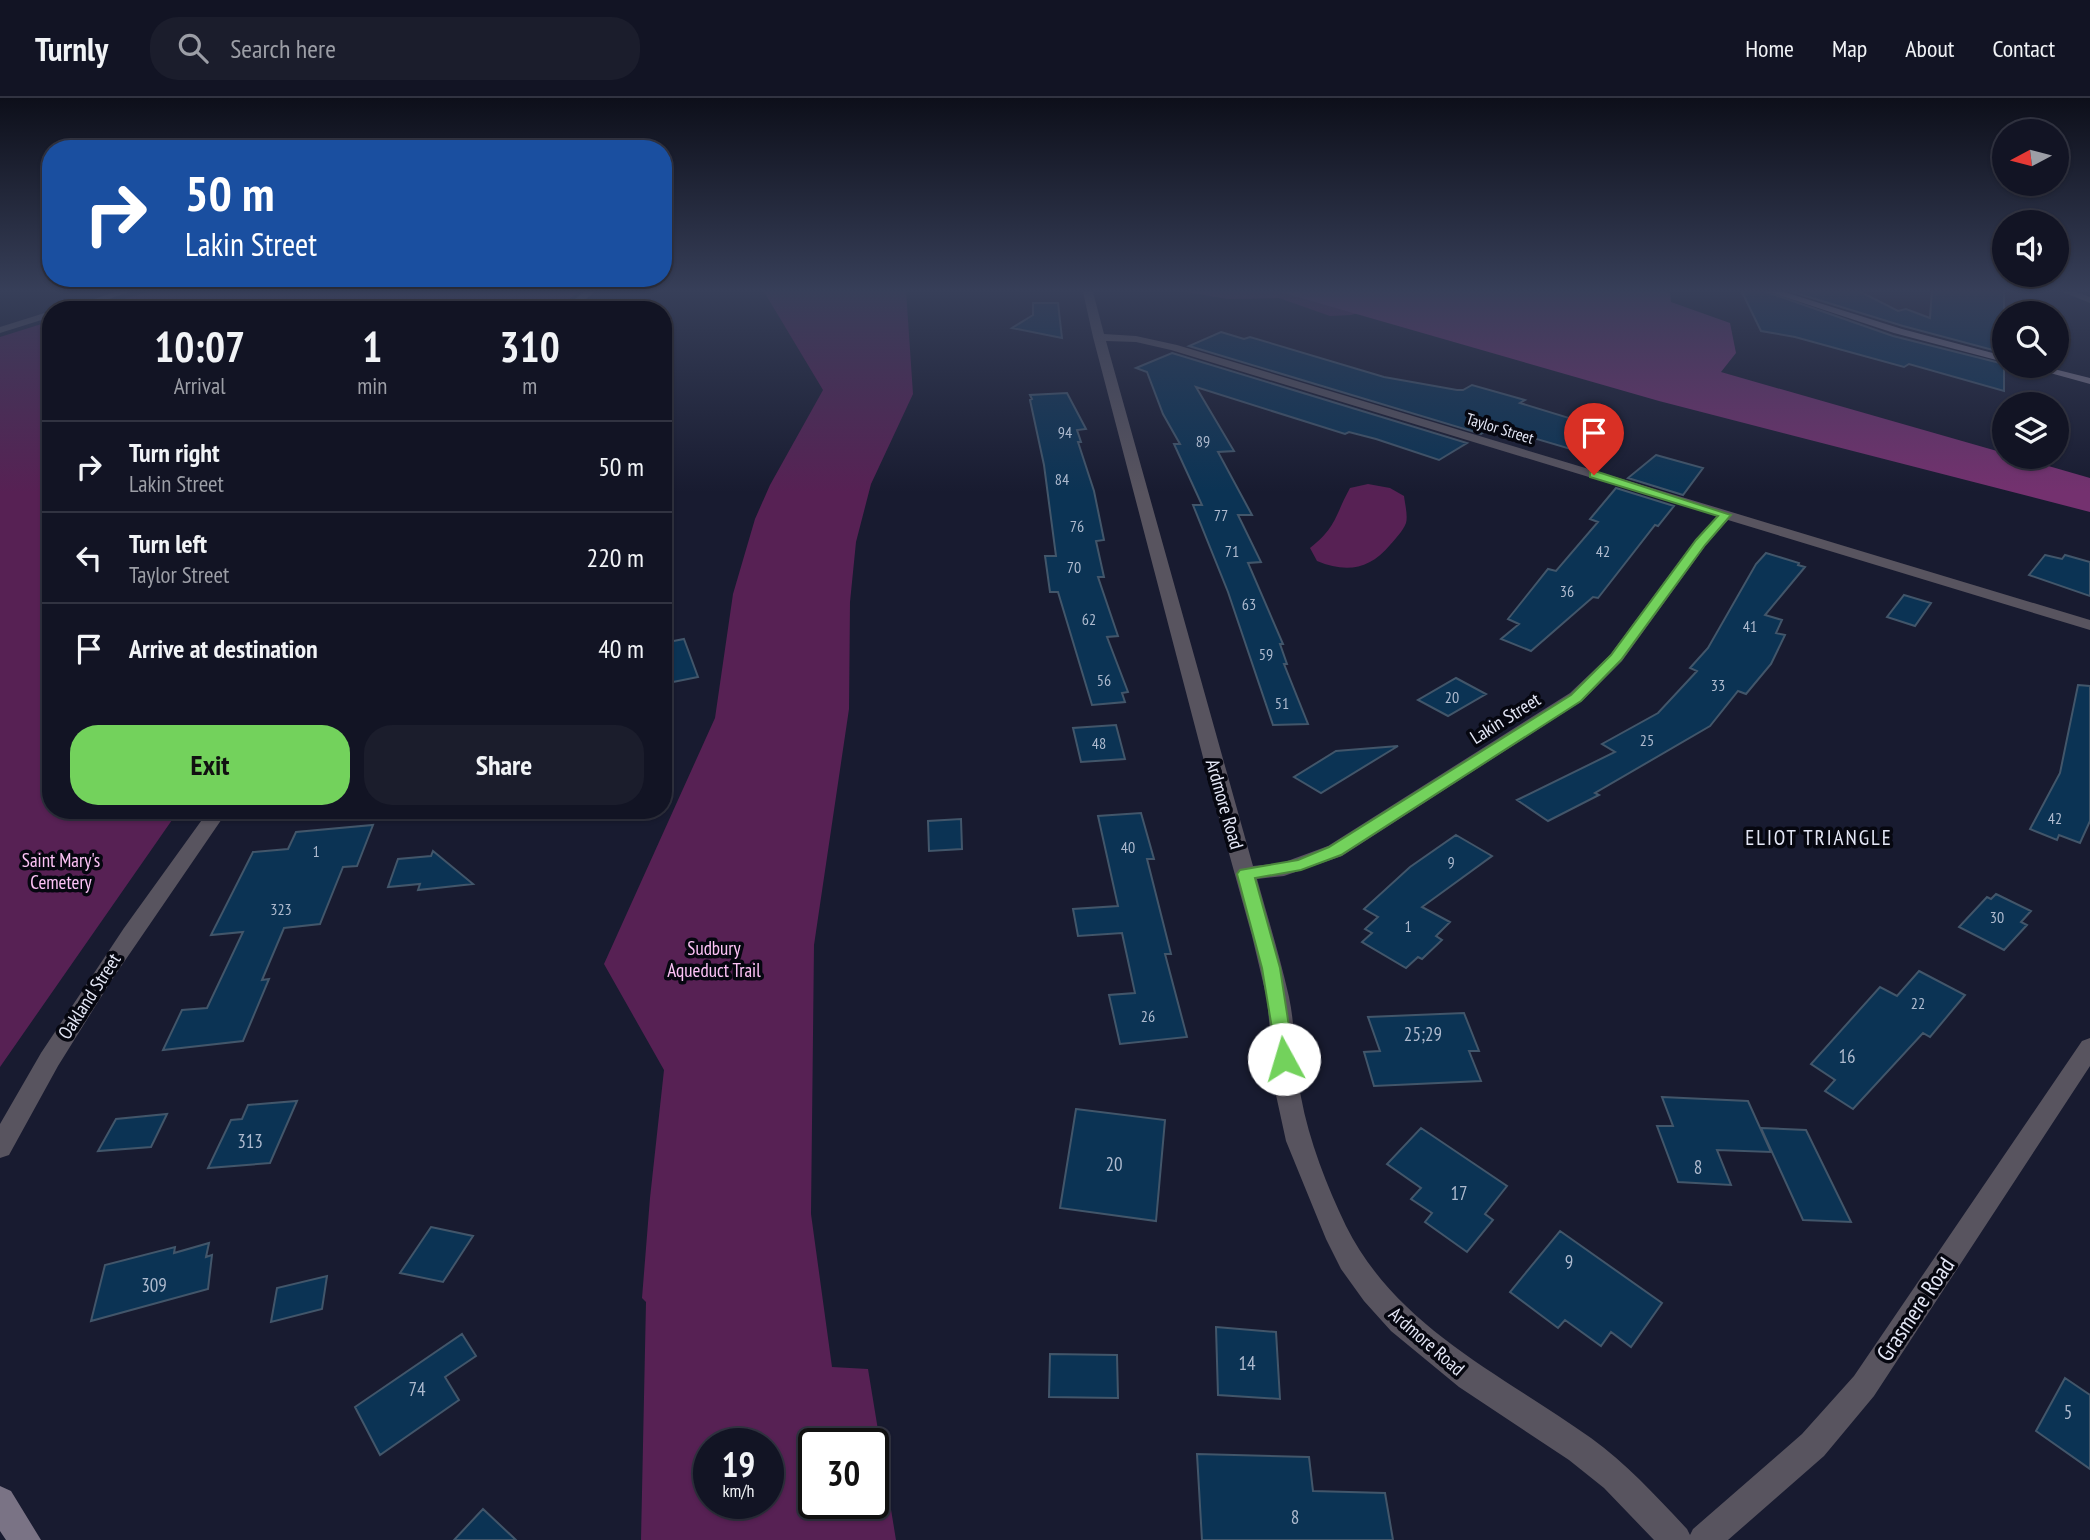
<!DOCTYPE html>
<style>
:root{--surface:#121424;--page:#1b1d2c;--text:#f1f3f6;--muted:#9c9ea6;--line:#313341;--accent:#73d25c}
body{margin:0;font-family:"PT Sans Narrow",sans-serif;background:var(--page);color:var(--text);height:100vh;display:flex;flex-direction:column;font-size:26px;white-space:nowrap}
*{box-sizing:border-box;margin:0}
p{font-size:23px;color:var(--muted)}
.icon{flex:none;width:38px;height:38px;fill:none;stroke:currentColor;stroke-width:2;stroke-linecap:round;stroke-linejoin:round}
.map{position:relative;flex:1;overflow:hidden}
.details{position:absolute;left:42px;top:203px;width:630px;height:518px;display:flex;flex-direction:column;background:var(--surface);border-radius:28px;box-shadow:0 2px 5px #0004,0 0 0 2px var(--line)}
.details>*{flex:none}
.guide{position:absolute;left:42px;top:42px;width:630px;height:147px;border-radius:28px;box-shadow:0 2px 5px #0004,0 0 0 2px var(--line);background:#1a4fa0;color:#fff;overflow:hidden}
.needle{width:46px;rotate:263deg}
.fabs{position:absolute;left:1992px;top:21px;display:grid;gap:14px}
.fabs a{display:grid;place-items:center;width:77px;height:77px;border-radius:50%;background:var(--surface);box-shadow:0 2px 5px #0004,0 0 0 2px var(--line);font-size:35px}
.speed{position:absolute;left:693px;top:1330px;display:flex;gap:14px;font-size:35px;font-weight:700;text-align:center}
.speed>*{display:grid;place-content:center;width:91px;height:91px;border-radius:50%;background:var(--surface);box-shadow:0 2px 5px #0004,0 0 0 2px var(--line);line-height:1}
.speed small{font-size:18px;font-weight:400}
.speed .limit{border:4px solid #111;border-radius:10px;background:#fff;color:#111}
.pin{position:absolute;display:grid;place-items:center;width:60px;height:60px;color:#fff;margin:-72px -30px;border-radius:50% 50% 50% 0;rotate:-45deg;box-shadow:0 0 7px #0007}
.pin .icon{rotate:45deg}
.me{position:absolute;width:77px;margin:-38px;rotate:354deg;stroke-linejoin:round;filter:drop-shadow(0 0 5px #0008)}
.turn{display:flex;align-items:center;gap:24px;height:147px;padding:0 28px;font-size:32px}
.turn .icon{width:91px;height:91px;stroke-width:2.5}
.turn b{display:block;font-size:49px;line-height:60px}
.eta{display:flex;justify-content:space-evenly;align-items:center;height:119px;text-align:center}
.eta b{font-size:42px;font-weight:700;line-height:49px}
.button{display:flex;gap:14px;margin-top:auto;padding:14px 28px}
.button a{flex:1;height:80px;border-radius:28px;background:var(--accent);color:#111;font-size:28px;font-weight:700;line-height:80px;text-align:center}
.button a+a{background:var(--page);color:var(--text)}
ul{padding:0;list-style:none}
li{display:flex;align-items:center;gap:21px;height:91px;padding:0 28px;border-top:2px solid var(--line)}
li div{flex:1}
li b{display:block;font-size:26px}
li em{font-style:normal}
header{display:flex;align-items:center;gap:42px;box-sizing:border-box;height:98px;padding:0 35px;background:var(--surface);border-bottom:2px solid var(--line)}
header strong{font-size:33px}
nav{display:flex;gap:38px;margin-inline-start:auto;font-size:24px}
.search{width:490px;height:63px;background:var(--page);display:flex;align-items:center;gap:18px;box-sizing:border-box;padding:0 24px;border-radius:28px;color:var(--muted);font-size:26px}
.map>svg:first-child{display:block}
.green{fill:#572154;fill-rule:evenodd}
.forest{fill:#74316f}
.building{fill:#0b3354;stroke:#42566a;stroke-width:2}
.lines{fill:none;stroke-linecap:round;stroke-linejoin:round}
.minor{fill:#58545f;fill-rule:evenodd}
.tertiary{fill:#58545f;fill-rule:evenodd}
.secondary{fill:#7a7385;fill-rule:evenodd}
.route{fill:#73d25c;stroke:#4b883c;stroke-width:2}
.labels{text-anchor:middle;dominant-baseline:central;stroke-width:7;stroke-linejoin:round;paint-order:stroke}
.far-street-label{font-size:16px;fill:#e4e7f6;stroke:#060710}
.number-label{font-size:16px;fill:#aebace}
.street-label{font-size:19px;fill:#e4e7f6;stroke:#060710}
.park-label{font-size:19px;fill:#fdc3f6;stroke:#060710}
.near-number-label{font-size:19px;fill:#aebace}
.neighbourhood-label{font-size:21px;letter-spacing:2px;fill:#e4e7f6;stroke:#060710}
.near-street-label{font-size:23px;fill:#e4e7f6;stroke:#060710}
</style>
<header>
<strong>Turnly</strong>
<div class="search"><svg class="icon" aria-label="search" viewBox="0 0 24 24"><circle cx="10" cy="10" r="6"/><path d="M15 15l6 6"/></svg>Search here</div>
<nav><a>Home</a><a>Map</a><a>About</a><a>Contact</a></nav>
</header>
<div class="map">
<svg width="2090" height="1442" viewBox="0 0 2090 1442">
<rect width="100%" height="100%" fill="#181b30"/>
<path class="green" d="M154 192H581L555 212H88Z
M763 192H906L913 296 871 386 856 444 850 504 849 611 814 847 811 1116 832 1269 868 1271 896 1442H641L646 1204 642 1200 650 1100 664 972 604 866 715 620 733 496 755 421 770 387 823 292ZM709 1346H768V1405H709ZM814 1346H873V1405H814Z
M1174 192H1324L1361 214 1351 217 1330 218 1279 200 1228 201Z
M51 223V712H179L0 969V239Z
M1368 386 1390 390 1404 398C1405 406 1408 418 1406 425 1403 433 1395 441 1390 447 1369 472 1346 475 1317 463L1310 450C1337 429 1335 417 1350 390Z"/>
<path class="forest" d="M1162 192H1662L1670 195 1671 204 1730 225 1736 255 1721 274 2004 355V359H2017L2090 380V414L1659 303 1280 194Z"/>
<path class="building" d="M1741 192H1761L1893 238 2004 266V293L1909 266 1904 269 1795 239 1761 233Z
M1786 192H1857L1898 213 1906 211 1930 220 1932 192H2004V255L1903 228Z
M1033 205H1058L1062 240 1012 230 1033 217Z
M1221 234 1244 241 1250 239 1384 279 1457 292H1463L1472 287 1525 302 1520 305 1592 327 1589 329 1602 333 1574 352 1493 328 1481 336 1189 248Z
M1172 255 1467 345 1439 362 1376 341 1349 334 1345 336 1196 289 1234 353 1218 354 1252 417H1238L1261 464 1248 465 1283 546H1280L1287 566H1284L1308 626 1273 627 1228 494 1193 407H1202L1174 346H1180L1163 316 1147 274 1136 270Z
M1067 295 1086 331 1077 332 1081 344H1078L1094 393 1104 442 1096 443 1104 479H1098L1118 538 1107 539 1128 594 1122 595 1125 604 1092 607 1058 494H1050L1045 458H1056L1044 367 1030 302 1032 301 1030 297Z
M1656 357 1703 370 1683 397 1628 380Z
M1616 390 1674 408 1658 428 1655 427 1598 500 1593 499 1531 553 1501 541 1519 526 1508 521 1548 471 1556 473 1598 424 1590 421Z
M1766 455 1799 465 1798 467 1805 469 1765 517 1782 522 1776 535 1785 537 1771 566 1746 596 1738 593 1710 628 1595 695 1599 697 1548 723 1517 702 1615 654 1602 646 1658 615 1697 573 1690 570 1708 550 1756 466Z
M2045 457 2062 461 2065 457 2090 464V498L2029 477Z
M1904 497 1931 505 1915 528 1887 519Z
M684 541 698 579 663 586V545Z
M1456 580 1486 596 1448 618 1418 602Z
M2078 587 2090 588V723L2080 745 2059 737 2057 742 2030 731 2060 675Z
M1116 627 1125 661 1081 664 1073 630Z
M1398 648 1321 695 1294 679 1336 653Z
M1141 715 1154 761H1147L1171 856H1165L1187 939 1120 946 1109 897 1135 895 1122 835 1078 838 1073 811 1118 808 1098 718Z
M961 721 962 751 929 753 928 723Z
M373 727 357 768 343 769 320 826 284 830 262 882 269 881 243 943 163 952 182 912 207 910 243 834 211 837 253 754 288 751 296 734Z
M1456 737 1492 758 1422 809 1450 824 1436 838 1442 842 1422 861 1418 859 1406 870 1362 844 1372 835 1365 831 1378 819 1364 811 1410 769Z
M433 753 473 786 418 792 420 786 388 789 398 761 431 758Z
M1996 796 2031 813 2021 824 2027 827 2004 852 1959 829 1987 799 1991 801Z
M1919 873 1965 897 1930 939 1923 935 1853 1011 1825 993 1835 982 1811 966 1880 889 1897 898Z
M1464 915 1479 953H1469L1481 983 1374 988 1364 954 1380 953 1368 919Z
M1662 999 1748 1003 1771 1054 1717 1052 1731 1087 1678 1084 1657 1028H1673Z
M297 1003 270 1065 208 1070 231 1022 242 1021 248 1007Z
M1076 1011 1165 1022 1156 1123 1060 1110Z
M167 1016 151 1049 98 1053 116 1021Z
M1421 1030 1507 1088 1485 1116 1493 1122 1467 1154 1425 1124 1432 1115 1411 1101 1421 1090 1387 1066Z
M1761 1030 1806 1032 1851 1124 1803 1122Z
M431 1129 473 1138 443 1184 400 1175Z
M1560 1133 1662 1205 1631 1249 1611 1234 1601 1248 1565 1222 1558 1230 1510 1194Z
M209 1145 206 1159 212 1157 208 1191 91 1223 105 1167 175 1149 174 1155Z
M327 1178 322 1211 271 1224 277 1190Z
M1216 1229 1276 1234 1280 1301 1218 1297Z
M462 1236 476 1258 445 1279 459 1302 380 1357 355 1309Z
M1050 1256 1117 1257 1118 1300 1049 1299Z
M2065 1280 2090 1297V1371L2036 1333Z
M1197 1356 1309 1359 1313 1393 1385 1395 1393 1442H1202Z
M483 1411 516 1442H454Z"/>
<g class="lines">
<path class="minor" d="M1085 192 1093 194 1104 236 1136 238 1177 247 2090 522V532L1728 422 1706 447 1622 563 1582 603 1342 758 1284 778 1257 781C1268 820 1280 859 1289 899 1296 932 1294 966 1301 999 1309 1043 1327 1088 1346 1128 1397 1230 1503 1277 1591 1340 1627 1366 1657 1399 1687 1431L1690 1437 1693 1431 1802 1336 1854 1278 2082 943 2090 940V968L1874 1298 1824 1358 1728 1442H1654L1604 1390 1569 1362 1459 1289 1391 1233 1364 1203 1341 1171 1326 1141 1286 1043 1276 997 1267 901 1252 838 1215 705 1093 239 1083 194ZM1106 243 1136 244 1171 252 1717 418 1696 441 1610 557 1570 595 1328 748 1282 765 1253 768Z
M2058 192H2071L2090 199V205Z"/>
<path class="tertiary" d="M121 192H135L77 212H61Z
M586 192H597L573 212H562Z
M51 213V219L0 235V229Z
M209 712H228L111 883 58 968 9 1057 0 1060V1026L41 955 124 830Z"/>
<path class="secondary" d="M1764 192H1778L1902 231 2004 258V264L1894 235Z
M2025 268H2042L2090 280V286Z
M0 1388 11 1393 41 1442H6L0 1433Z"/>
</g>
<linearGradient id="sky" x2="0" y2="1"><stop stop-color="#0d0f1a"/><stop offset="0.49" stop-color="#373f59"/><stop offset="1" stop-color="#373f59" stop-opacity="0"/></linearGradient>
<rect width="2090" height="394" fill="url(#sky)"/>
<path class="route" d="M1590 374H1598L1731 417 1705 447 1621 562 1581 603 1341 757 1301 772 1255 780 1280 870 1294 961 1291 967 1284 969 1278 967 1262 870 1237 776 1240 772 1298 762 1329 749 1571 597 1611 557 1696 442 1718 418 1590 379Z"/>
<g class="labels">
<g class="far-street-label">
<text transform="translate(1500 330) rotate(17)">Taylor Street</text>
</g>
<g class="number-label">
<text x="1065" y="334">94</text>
<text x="1203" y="343">89</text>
<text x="1062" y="381">84</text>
<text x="1221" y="417">77</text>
<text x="1077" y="428">76</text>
<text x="1232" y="453">71</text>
<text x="1603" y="453">42</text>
<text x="1074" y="469">70</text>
<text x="1567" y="493">36</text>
<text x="1249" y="506">63</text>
<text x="1089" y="521">62</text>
<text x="1750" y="528">41</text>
<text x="1266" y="556">59</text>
<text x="1104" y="582">56</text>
<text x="1718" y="587">33</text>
<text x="1452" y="599">20</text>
<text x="1282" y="605">51</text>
<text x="1647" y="642">25</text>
<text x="1099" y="645">48</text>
<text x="2055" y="720">42</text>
<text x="1128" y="749">40</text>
<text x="316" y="753">1</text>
<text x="1451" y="764">9</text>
<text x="281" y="811">323</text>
<text x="1997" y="819">30</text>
<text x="1408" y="828">1</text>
<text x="1918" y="905">22</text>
<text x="1148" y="918">26</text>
</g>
<g class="street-label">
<text transform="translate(1505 620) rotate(-32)">Lakin Street</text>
<text transform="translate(1225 706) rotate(74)">Ardmore Road</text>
<text transform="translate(89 898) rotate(-57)">Oakland Street</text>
<text transform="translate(1427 1243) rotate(41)">Ardmore Road</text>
</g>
<g class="park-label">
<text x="61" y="762">Saint Mary's<tspan x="61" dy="22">Cemetery</tspan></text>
<text x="714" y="850">Sudbury<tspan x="714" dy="22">Aqueduct Trail</tspan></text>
</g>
<g class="near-number-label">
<text x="1423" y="936">25;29</text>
<text x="1847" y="958">16</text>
<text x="250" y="1043">313</text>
<text x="1114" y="1066">20</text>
<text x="1698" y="1069">8</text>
<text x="1459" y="1095">17</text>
<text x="1569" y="1164">9</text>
<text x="154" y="1187">309</text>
<text x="1247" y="1265">14</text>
<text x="417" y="1291">74</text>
<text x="2068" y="1314">5</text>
<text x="1295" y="1419">8</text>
</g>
<g class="neighbourhood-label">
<text x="1819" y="739">ELIOT TRIANGLE</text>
</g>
<g class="near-street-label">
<text transform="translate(1915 1211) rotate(-56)">Grasmere Road</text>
</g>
</g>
</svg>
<div class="fabs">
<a><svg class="needle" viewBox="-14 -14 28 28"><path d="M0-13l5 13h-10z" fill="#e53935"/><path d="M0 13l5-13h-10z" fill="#9c9ea6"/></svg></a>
<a><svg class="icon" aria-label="sound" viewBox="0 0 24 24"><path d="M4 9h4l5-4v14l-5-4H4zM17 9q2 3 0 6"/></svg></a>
<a><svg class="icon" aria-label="search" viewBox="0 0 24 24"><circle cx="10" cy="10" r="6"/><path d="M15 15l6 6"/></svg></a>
<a><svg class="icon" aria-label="layers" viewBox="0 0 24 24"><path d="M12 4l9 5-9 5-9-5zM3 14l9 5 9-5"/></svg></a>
</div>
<div class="speed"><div>19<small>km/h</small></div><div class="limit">30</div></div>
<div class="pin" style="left:1594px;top:377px;background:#d93025"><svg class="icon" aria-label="arrive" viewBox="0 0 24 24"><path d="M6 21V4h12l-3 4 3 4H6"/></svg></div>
<svg class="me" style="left:1284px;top:961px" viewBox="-20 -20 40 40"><circle r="19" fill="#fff"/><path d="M0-13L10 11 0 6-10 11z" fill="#73d25c"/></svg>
<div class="guide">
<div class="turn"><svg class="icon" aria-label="right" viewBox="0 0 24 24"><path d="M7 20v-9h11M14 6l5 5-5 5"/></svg><div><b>50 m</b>Lakin Street</div></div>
</div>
<section class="details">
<div class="eta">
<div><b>10:07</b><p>Arrival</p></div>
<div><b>1</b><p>min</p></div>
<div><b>310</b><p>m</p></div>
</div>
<ul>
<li><svg class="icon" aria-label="right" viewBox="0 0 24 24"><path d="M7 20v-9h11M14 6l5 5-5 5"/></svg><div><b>Turn right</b><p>Lakin Street</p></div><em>50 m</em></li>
<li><svg class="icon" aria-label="left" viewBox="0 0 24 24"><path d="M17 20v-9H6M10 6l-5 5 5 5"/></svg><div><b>Turn left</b><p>Taylor Street</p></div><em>220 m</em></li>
<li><svg class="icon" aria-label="arrive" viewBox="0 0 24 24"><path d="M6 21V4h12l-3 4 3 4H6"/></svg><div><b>Arrive at destination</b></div><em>40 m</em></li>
</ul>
<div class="button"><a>Exit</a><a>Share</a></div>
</section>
</div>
